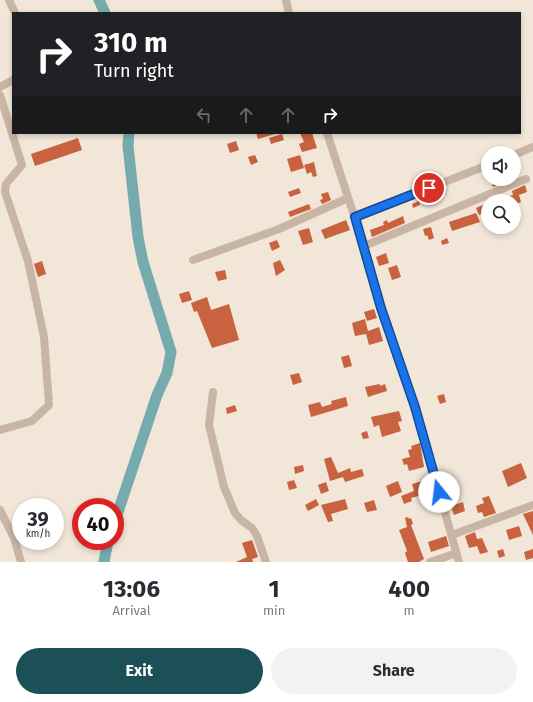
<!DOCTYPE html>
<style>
:root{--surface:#fff;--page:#f2f2f3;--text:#2b2b33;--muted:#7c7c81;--accent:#1b5156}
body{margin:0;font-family:"Fira Sans",sans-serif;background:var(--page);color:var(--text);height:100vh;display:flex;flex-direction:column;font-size:15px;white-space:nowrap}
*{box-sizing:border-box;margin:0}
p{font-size:13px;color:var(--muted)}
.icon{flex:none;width:22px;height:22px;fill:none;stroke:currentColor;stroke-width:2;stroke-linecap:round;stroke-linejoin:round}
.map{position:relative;height:562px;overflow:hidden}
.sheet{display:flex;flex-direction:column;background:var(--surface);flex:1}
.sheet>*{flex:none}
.banner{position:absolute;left:12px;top:12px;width:509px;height:122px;border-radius:0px;box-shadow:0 2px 6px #0003;background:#202124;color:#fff;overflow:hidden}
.controls{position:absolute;left:481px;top:146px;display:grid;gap:8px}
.controls a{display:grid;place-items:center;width:40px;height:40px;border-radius:50%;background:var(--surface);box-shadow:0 2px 6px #0003;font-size:20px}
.speed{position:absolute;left:12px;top:498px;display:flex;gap:8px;font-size:20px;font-weight:700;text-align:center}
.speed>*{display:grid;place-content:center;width:52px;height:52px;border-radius:50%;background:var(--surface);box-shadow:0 2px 6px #0003;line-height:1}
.speed small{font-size:10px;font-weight:400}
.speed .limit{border:6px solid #d22;background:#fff;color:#111}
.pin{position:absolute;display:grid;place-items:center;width:34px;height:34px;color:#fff;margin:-17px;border:2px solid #fff;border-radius:50%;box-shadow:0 1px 4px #0007}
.me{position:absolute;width:44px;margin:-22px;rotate:344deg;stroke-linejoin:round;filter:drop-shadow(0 0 3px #0008)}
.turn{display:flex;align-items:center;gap:14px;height:84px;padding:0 16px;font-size:18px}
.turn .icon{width:52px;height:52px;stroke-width:2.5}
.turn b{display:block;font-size:28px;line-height:34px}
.lanes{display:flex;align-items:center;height:38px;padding:0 16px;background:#0003;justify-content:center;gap:20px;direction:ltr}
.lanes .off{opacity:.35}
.eta{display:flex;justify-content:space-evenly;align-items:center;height:68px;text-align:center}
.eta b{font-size:24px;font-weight:700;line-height:28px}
.primary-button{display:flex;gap:8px;margin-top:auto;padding:8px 16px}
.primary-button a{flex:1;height:46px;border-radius:24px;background:var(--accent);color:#fff;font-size:16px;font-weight:700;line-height:46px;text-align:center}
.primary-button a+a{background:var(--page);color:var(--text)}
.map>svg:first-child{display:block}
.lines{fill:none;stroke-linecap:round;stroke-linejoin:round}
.river{stroke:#76abae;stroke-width:11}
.building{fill:#c8623f}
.minor{stroke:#c9b5a4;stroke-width:8}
.route-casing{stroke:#114b97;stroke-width:10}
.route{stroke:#1a73e8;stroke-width:7}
</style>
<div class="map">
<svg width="533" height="562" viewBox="0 0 533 562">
<rect width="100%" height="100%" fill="#f1e6d8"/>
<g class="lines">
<path class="river" d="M99 0 105 13
M115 521 157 395 167 373 171 352 143 262 138 237 128 146 129 133
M104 562 108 541"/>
</g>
<path class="building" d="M256 133H275V134L258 139Z
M300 133H312L317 148 302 152 299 144 304 142Z
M282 134 284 140 271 144 269 138Z
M78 138 82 150 35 166 31 154Z
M236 141 239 150 230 153 227 144Z
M255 155 258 162 251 165 248 157Z
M300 155 304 168 291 172 287 159Z
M314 162 317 176 313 177 311 172 307 174 304 165Z
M497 179H500L502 183 493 187 491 181Z
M525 185 527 192 519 195 521 202 514 205V201H512L510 196 513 195 512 191Z
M299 188 301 193 290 197 288 192Z
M328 192 331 200 322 204 320 200 323 199 321 194Z
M419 201 420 205 413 208 412 204Z
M309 204 311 209 290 217 288 212Z
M485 204 488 212 479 215 476 208Z
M476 213 480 222 452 231 449 222Z
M403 216 405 223 372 237 370 230 384 225 383 222 387 220 388 223Z
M346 220 350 230 325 239 321 230Z
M431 227 434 238 429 240 427 235 425 236 423 229Z
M309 228 313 242 303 245 298 231Z
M447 238 449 243 442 245 441 241Z
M277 240 280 247 272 251 269 243Z
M386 253 389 263 379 266 376 257Z
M280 260 285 270 276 276 273 263Z
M42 261 46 274 38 277 34 264Z
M397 265 401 277 392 280 388 268Z
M225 270 227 279 218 281 215 272Z
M189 291 192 300 182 303 179 294Z
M207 297 211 310 229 304 239 340 212 348 197 311 194 312 191 303Z
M374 309 377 318 367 321 364 312Z
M365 319 368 331 379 327 383 341 369 345 366 334 355 336 352 323Z
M349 355 352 366 344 368 341 357Z
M299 373 302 382 293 385 290 375Z
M380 384V386L385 384 387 391 368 397 365 387Z
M444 394 446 402 440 404 437 396Z
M346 397 348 406 311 417 308 405 320 402 322 407 332 404 331 401Z
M235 405 237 411 227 414 226 408Z
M399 411 402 421 398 422 401 431 382 437 379 425 374 427 371 417Z
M367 431 369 438 363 439 361 433Z
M420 443 424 467 409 471 407 464 404 465 402 459 410 457 408 450 412 449 411 446Z
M331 457 338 473 350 468 351 472 362 469 364 476 345 482 343 477 330 481 324 459Z
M521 463 527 478 508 487 502 471Z
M303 465 304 471 295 474 294 467Z
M294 480 297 488 289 490 287 482Z
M426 480 430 493 411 498 412 501 404 504 401 496 414 491 412 484Z
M398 481 402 492 390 497 386 486Z
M326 482 329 491 321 494 318 485Z
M456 482 459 495 447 498 443 485Z
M489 496 496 513 484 517 482 512 478 513 476 506 484 503 482 498Z
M316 499 319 505 308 511 305 505Z
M345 499 348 509 331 514 333 521 328 522 321 505Z
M374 500 377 510 367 512 364 503Z
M463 502 465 511 454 515 451 506Z
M533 511V535L523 514Z
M408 517 409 519 411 518 413 524 411 525 424 559 419 562H408L405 553 407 551 399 530 407 527 405 518Z
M519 526 522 536 509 540 506 530Z
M475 532 477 539 482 538 488 552 480 554 477 546 469 548 465 536Z
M446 536 449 546 431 552 428 542Z
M252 540 258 557 252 559 253 562H236L247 557 242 543Z
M503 549 505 556 499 558 497 551Z
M533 549V558L526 560 524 552Z"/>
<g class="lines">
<path class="minor" d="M9 0 15 13
M286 0 289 13
M0 87 13 80
M0 95 22 165 6 184 5 192 28 261 44 337 49 405 32 421 0 430
M327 133 364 246 381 308 415 407 459 562
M514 155 533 147
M355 217 488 165
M364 246 526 179
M193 260 279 229 348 198
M213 392 209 425 224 487 235 513 241 520 252 528 257 536 266 562
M0 510 14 538 21 562
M452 535 533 505
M430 562 457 553"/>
</g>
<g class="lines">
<g class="route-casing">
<path id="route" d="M429 188 355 217 381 308 415 407 439 492"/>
</g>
<use href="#route" class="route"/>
</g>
</svg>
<div class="controls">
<a><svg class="icon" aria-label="sound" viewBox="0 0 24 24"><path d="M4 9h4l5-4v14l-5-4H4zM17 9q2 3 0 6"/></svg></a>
<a><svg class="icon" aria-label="search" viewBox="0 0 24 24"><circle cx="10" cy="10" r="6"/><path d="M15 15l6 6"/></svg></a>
</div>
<div class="speed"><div>39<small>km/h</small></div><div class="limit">40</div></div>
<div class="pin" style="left:429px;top:188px;background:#d93025"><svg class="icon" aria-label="arrive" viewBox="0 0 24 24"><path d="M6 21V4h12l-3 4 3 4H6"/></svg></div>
<svg class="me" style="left:439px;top:492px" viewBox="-20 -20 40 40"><circle r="19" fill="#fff"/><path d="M0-13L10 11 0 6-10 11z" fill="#1a73e8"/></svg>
<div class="banner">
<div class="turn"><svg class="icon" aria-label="right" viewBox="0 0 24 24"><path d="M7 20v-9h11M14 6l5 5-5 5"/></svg><div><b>310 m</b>Turn right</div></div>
<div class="lanes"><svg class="icon off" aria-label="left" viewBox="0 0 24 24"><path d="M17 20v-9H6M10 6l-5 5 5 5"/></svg><svg class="icon off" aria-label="ahead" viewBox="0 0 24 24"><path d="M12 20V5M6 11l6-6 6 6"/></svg><svg class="icon off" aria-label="ahead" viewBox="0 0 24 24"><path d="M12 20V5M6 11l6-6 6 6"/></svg><svg class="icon" aria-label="right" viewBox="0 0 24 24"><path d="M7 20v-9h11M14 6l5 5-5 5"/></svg></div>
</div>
</div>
<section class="sheet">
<div class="eta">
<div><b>13:06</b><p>Arrival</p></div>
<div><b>1</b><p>min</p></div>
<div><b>400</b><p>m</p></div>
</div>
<div class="primary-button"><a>Exit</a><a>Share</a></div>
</section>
